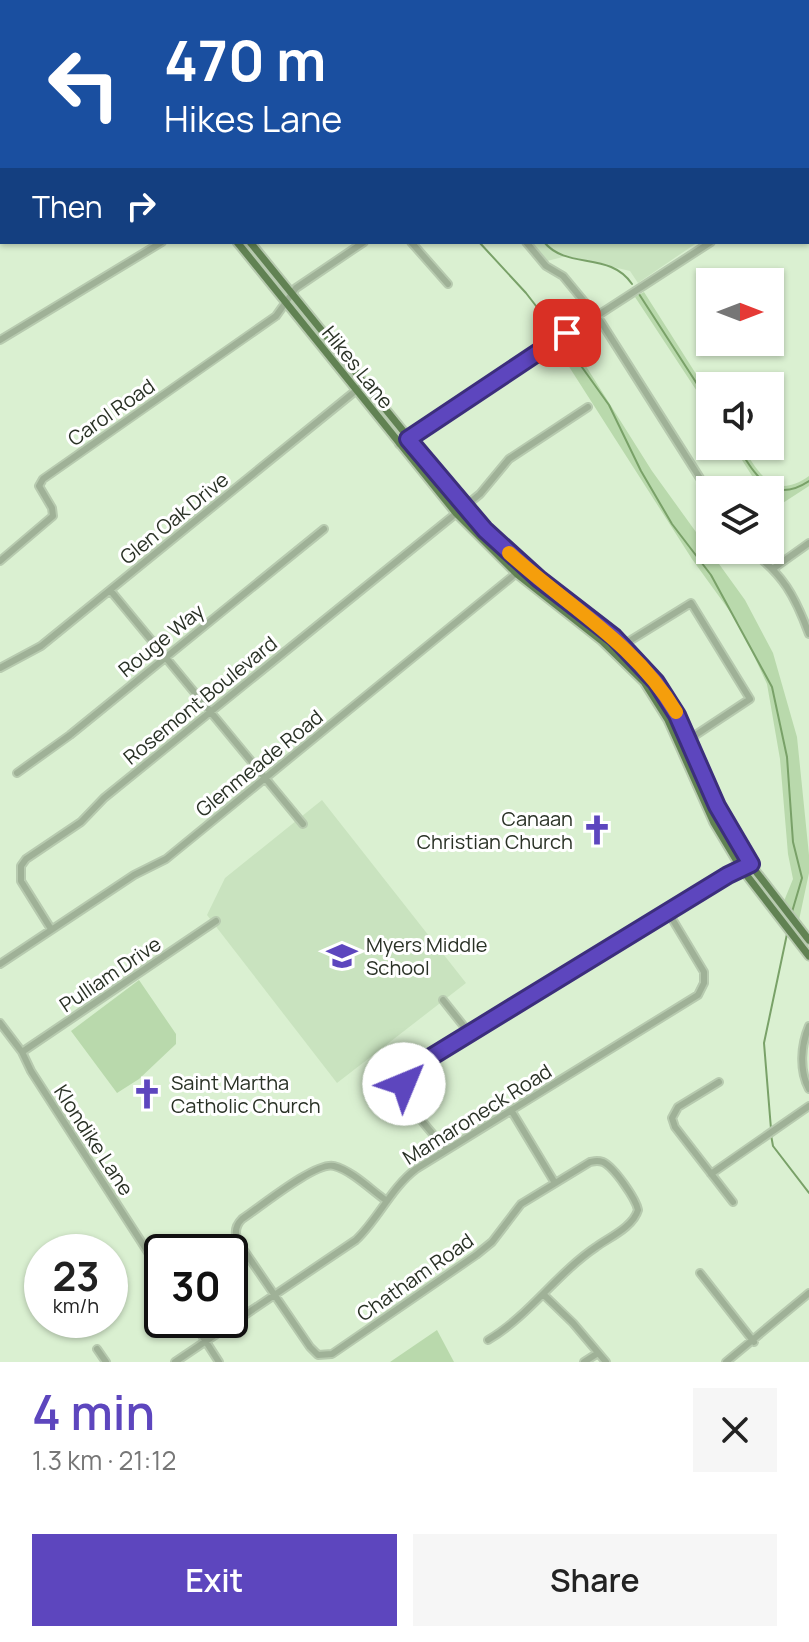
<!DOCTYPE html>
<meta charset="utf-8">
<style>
:root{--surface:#fff;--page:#f6f6f6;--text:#222;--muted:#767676;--accent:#5d46be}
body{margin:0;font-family:Manrope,sans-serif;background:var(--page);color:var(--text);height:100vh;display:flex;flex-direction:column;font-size:30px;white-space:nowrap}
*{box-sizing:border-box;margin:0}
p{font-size:26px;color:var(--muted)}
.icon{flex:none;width:44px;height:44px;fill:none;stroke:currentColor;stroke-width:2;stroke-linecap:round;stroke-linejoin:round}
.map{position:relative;height:1362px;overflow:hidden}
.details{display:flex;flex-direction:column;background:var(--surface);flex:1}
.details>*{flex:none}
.guide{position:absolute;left:0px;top:0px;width:810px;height:244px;box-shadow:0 2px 6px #0004;background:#1a4fa0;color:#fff;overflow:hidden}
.needle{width:52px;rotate:90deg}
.buttons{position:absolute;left:696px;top:268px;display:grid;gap:16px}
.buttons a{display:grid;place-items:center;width:88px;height:88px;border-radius:0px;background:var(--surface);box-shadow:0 2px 6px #0004;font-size:40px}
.speed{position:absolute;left:24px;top:1234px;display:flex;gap:16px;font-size:40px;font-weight:700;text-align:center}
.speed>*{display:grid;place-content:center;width:104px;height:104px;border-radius:50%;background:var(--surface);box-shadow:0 2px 6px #0004;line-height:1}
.speed small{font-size:20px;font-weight:400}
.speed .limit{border:4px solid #111;border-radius:12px;background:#fff;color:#111}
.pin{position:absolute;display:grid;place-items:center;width:68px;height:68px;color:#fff;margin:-34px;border-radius:16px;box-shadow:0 4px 12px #0006}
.me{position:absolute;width:88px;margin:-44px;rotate:45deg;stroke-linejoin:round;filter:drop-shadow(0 0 6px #0008)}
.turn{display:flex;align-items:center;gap:28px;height:168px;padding:0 32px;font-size:36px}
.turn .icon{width:104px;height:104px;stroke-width:2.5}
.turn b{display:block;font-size:56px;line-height:68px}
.then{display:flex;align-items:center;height:76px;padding:0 32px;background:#0003;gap:16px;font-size:30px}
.round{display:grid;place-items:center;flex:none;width:84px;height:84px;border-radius:0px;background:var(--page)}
.headline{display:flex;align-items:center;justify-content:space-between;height:136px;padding:0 32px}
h1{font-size:48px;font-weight:600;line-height:60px;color:var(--accent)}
.action{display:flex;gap:16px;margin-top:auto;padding:16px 32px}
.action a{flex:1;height:92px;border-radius:0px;background:var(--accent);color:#fff;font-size:32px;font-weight:600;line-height:92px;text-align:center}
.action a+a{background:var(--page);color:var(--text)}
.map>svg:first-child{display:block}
.built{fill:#c9e3bf}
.green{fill:#b9d9ac}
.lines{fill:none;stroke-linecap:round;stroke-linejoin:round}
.stream{stroke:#79a168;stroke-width:2}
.minor-casing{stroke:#b7caaf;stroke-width:10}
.major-casing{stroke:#b7caaf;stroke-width:11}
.minor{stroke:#9fb197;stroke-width:6}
.major{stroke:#618253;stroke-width:7}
.route-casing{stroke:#3c2e7c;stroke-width:20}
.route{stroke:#5d46be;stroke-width:14}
.slow{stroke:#f59e0b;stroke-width:14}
.labels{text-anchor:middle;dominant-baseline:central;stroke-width:6;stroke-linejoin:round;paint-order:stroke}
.street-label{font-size:20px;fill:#293125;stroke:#fff}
.poi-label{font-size:20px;fill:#293125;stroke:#fff;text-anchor:start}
</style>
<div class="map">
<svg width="809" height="1362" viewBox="0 0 809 1362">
<rect width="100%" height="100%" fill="#daf0d1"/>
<path class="built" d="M359 0H804L806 2H361Z
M532 242H698L638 283 630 271 567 256 547 261Z
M322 800 466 983 337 1083 207 915 225 878Z"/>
<path class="green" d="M644 292 710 396V411L635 297Z
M572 344 652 471 745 600 773 653 797 737 809 855V873L799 920 784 901 793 879 788 854 780 759 767 684 739 624 692 559 559 351Z
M733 446H742C759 474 774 501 809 476V486L772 510 770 490H761Z
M139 980 176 1034V1044L139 1079 117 1093 71 1031Z
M437 1330 454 1362H390Z"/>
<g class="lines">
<path class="stream" d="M312 0V2
M353 0 355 2
M479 242 526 293 560 337
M544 242C567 270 610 251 632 284
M639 294 710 404
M564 342 609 405 641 471 672 524 711 575 772 687 787 757 793 842 802 878 792 912
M737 446C756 475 771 506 809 481
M771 1129 764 1043 787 934
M771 1135 773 1146 809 1193"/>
<g class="minor-casing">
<path id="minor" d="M260 0 261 2
M185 2 186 0
M0 67 2 66
M808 179H809
M0 204 2 203
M411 242 448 284
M526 242 546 266 563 276 601 322 710 494
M0 340 162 242
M399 444 711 242
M750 550C783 574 795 596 809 634
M0 561 53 516 52 508 39 486 43 479 276 316 296 288 364 242
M774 568 809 543
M110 590 303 824
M623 645 691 603 750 699 688 740
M0 668 41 646 364 384
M17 773 70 735 324 529
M51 929 21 881V866L26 859 81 822 104 798 464 507 480 494 509 459 588 407
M0 964 134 875 166 859 519 571
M443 1000 470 1034
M0 1023 22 1052 31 1071 162 1274
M809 1026C801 1045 799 1070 809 1089
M22 1052 216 921
M719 1082 678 1107 672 1118 675 1127 733 1202
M511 1110 555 1183
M446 1149C430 1129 389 1094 413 1068L728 875 751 864
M711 1174 809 1106
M387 1201C372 1191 353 1171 334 1166 316 1161 259 1208 242 1219 235 1226 234 1234 239 1243L310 1347 318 1355 332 1354 476 1255 492 1242 521 1204 590 1162C595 1161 597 1160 603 1162 614 1167 636 1199 638 1210 633 1227 610 1237 596 1247 556 1274 529 1316 488 1340
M700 1273 754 1342
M543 1294 573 1323 606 1362
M192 1320 219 1362
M97 1349 106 1362
M175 1362 356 1240C379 1218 391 1188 416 1169L698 995 704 983V972L668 912
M584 1362 598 1353
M726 1362 809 1293"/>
</g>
<g class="major-casing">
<path id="major" d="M44 0 45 2
M57 0 58 2
M237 242 456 513 517 574 602 641 644 682 668 720 714 823 741 868 809 956
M250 242 468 511 524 567 614 637 656 682 677 715 728 825 754 869 809 940"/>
</g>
<use href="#minor" class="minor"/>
<use href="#major" class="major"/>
</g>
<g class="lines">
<g class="route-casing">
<path id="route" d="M404 1084 413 1068 728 875 751 864 717 806 677 715 656 682 614 637 539 579 485 530 408 439 567 333"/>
</g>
<use href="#route" class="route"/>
<path class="slow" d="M509 553C567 606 635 643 676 712"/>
</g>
<defs>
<g id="church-bare" transform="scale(2.4)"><path d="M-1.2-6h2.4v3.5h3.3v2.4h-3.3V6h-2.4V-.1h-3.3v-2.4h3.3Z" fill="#5d46be" stroke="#fff" stroke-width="2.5" paint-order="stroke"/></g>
<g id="school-bare" transform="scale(2.4)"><path d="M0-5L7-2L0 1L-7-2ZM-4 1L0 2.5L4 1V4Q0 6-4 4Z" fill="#5d46be" stroke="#fff" stroke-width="2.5" paint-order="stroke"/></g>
</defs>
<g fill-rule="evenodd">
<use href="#church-bare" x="597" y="830"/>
<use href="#school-bare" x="342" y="956"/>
<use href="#church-bare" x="147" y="1094"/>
</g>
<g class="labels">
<g class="street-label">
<text transform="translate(358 367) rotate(51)">Hikes Lane</text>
<text transform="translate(111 412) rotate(-35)">Carol Road</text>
<text transform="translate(174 518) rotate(-39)">Glen Oak Drive</text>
<text transform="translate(161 640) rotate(-39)">Rouge Way</text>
<text transform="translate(200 700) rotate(-39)">Rosemont Boulevard</text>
<text transform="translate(259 763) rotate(-39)">Glenmeade Road</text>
<text transform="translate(110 974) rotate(-34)">Pulliam Drive</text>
<text transform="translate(477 1114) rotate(-32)">Mamaroneck Road</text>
<text transform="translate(94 1140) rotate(57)">Klondike Lane</text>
<text transform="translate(415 1277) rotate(-35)">Chatham Road</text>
</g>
<g class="poi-label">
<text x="573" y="818" text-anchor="end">Canaan<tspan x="573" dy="23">Christian Church</tspan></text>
<text x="366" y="944">Myers Middle<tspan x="366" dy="23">School</tspan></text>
<text x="171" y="1082">Saint Martha<tspan x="171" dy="23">Catholic Church</tspan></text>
</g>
</g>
</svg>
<div class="buttons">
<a><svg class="needle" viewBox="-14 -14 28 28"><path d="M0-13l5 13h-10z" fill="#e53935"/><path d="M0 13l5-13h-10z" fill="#767676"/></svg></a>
<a><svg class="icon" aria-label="sound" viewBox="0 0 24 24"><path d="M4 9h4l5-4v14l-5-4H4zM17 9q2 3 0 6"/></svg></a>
<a><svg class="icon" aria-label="layers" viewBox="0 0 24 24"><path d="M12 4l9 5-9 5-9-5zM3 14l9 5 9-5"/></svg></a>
</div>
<div class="speed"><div>23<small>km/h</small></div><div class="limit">30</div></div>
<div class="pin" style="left:567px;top:333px;background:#d93025"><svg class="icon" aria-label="arrive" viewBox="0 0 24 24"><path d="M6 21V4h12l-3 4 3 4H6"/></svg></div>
<svg class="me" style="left:404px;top:1084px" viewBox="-20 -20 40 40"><circle r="19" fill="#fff"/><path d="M0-13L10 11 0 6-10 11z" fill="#5d46be"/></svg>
<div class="guide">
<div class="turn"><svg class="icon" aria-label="left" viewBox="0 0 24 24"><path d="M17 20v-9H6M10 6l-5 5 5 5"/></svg><div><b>470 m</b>Hikes Lane</div></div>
<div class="then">Then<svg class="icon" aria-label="right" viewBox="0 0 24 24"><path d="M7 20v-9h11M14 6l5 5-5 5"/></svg></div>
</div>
</div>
<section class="details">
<div class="headline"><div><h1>4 min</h1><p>1.3 km · 21:12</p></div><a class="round"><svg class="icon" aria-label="close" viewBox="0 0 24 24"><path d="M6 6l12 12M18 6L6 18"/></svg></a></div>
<div class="action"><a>Exit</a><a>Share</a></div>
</section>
